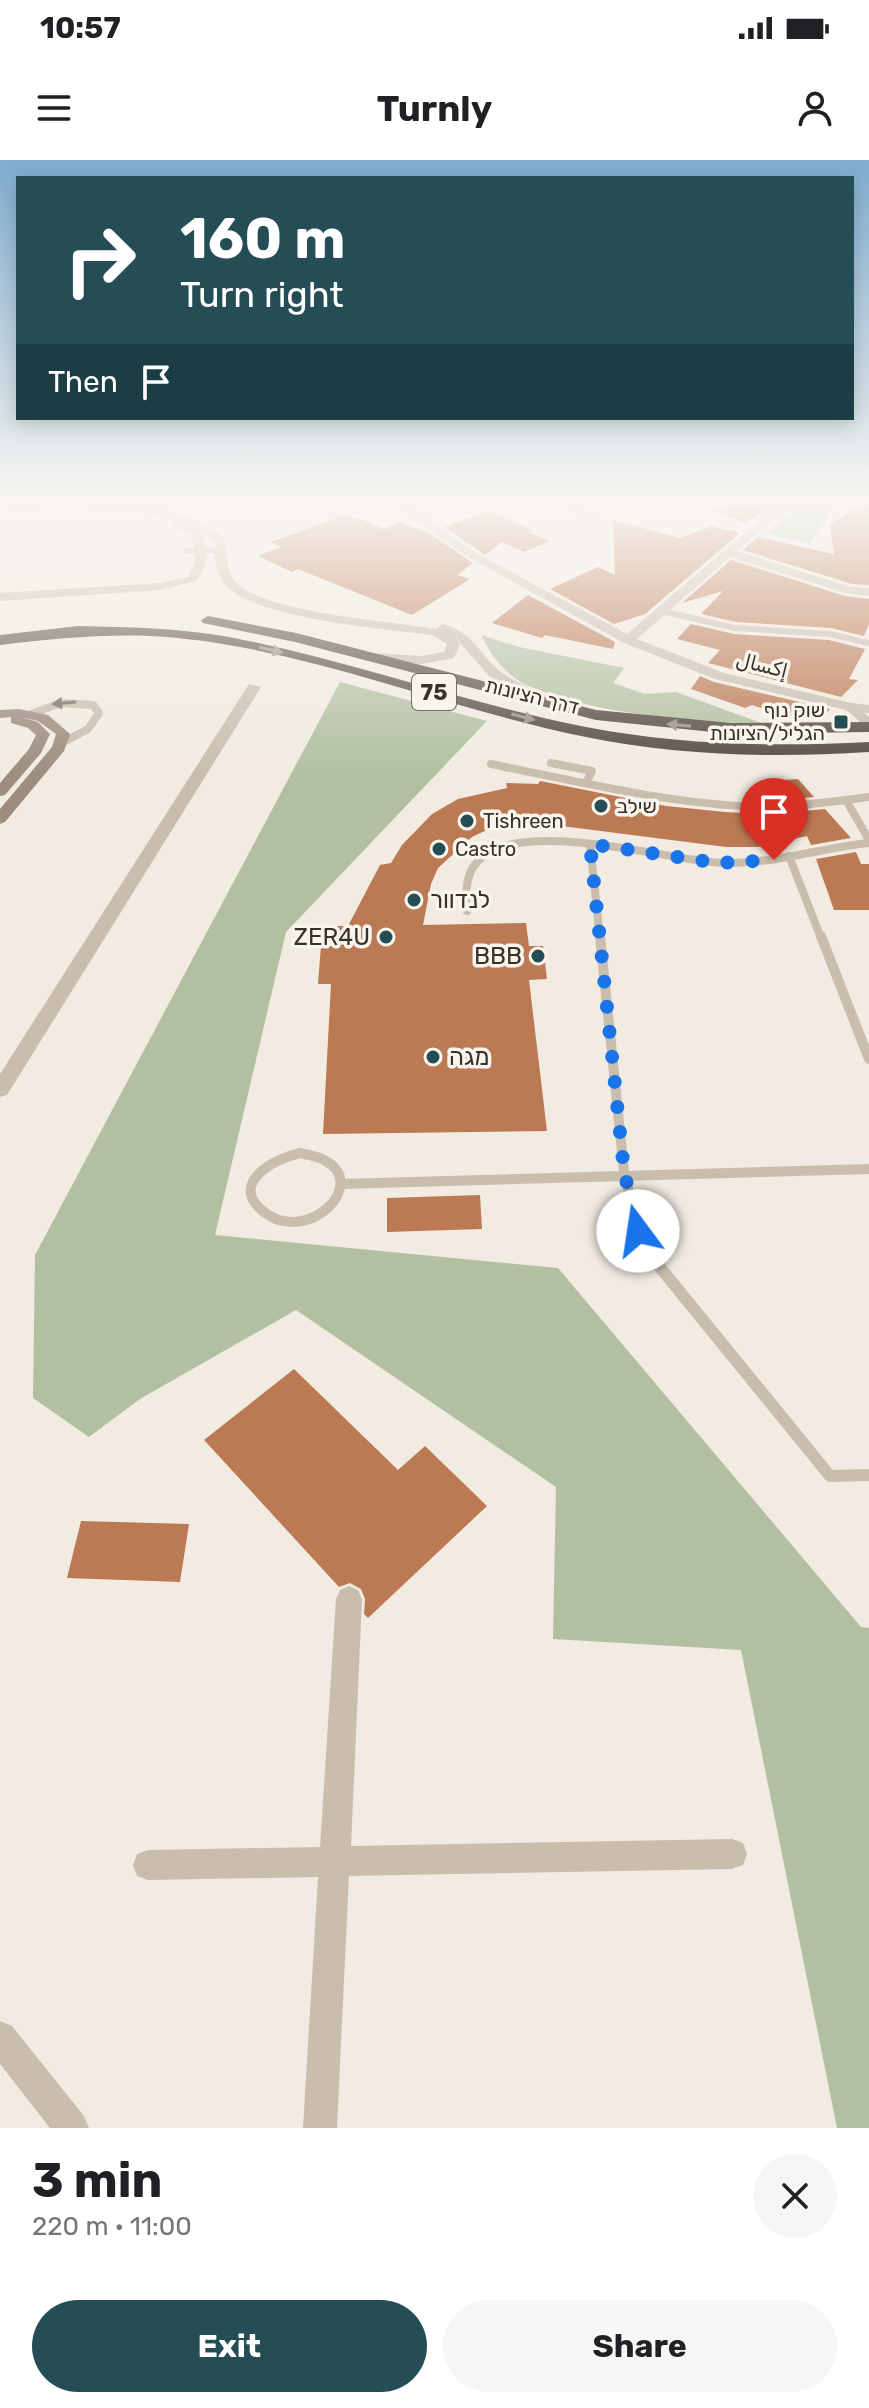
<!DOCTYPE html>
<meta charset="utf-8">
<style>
:root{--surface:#fff;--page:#f6f6f6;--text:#202124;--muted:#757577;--accent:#244d56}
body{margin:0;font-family:Rubik,Cairo,Heebo,sans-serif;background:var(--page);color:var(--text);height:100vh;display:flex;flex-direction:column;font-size:30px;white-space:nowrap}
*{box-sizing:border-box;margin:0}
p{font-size:26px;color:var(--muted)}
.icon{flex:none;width:44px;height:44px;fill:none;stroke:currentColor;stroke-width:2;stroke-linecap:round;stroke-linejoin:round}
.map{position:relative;height:1968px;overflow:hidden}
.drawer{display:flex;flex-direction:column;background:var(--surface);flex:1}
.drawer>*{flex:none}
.guide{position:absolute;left:16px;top:16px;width:838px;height:244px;border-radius:0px;box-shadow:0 4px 20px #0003;background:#244d56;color:#fff;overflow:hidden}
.pin{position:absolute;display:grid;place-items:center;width:68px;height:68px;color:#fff;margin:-82px -34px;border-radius:50% 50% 50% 0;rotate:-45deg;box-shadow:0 0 8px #0007}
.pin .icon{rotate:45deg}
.me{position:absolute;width:88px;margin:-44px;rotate:346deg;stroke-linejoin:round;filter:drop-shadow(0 0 6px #0008)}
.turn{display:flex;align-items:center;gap:28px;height:168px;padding:0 32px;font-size:36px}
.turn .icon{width:104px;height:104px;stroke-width:2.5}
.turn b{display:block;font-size:56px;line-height:68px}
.then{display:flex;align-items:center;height:76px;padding:0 32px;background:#0003;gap:16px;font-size:30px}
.round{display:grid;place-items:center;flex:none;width:84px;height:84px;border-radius:42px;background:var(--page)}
.summary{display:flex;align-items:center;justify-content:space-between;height:136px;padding:0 32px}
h1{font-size:48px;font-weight:700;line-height:60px}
.button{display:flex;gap:16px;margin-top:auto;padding:16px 32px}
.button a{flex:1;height:92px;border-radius:48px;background:var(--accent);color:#fff;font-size:32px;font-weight:700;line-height:92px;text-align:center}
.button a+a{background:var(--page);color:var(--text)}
.status{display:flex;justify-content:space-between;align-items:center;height:56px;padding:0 40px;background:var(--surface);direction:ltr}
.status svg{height:22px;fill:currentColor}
header{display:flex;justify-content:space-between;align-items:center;height:104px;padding:0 32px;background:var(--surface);font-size:36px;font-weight:700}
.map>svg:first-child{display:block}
.green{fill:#b2c0a1}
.building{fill:#bc7a54}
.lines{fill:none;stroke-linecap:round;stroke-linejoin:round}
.lane-far3{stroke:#c9bdad;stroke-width:6}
.lane-far2{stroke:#c9bdad;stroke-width:8}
.lane-far1{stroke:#c9bdad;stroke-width:10}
.lane{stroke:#c9bdad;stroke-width:12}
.street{fill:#c9bdad;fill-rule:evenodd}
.secondary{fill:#9c8d7e;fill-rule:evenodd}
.highway{fill:#584c43;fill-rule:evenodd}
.lane-bridge{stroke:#c9bdad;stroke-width:6}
.oneway{fill:#989087}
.oneway2{fill:#797066}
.route{stroke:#1a73e8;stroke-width:14;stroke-dasharray:0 25.2}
.poi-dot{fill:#244d56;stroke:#f9f5ed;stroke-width:3}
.labels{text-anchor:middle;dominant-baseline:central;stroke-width:7;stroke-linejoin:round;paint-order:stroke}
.far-street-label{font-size:20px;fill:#38312b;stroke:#f9f5ed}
.far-poi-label{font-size:20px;fill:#38312b;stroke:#f9f5ed;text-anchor:start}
.shield{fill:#f9f5ed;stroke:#726c65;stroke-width:2}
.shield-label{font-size:22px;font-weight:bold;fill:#38312b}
.poi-label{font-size:24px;fill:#38312b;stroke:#f9f5ed;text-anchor:start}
</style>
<div class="status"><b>10:57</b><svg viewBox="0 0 49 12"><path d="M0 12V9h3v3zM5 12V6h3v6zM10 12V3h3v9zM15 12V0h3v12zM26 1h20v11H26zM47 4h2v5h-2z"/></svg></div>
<header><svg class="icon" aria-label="menu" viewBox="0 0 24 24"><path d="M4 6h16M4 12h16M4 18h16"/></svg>Turnly<svg class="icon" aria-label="person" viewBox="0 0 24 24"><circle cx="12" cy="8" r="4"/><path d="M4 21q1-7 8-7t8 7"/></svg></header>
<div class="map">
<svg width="869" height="1968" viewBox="0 0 869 1968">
<rect width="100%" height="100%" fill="#f1ebe1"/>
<path class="green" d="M805 340H837L810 384 767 373Z
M481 475 519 487 624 508 613 523 645 534 676 532 767 565C689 559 604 557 531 527 507 517 492 497 481 475Z
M340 522 487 561 286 772 215 1075 558 1108 861 1467 869 1468V1968H837L741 1490 553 1479 556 1327 296 1150 140 1239 89 1277 33 1238 35 1095Z"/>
<path class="building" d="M742 340H798L799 342 780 349H768L744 363 714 351Z
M869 340V425L852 424 743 390 758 377 834 394 830 365Z
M488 351 533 370 528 372 550 381 524 392 502 382 485 395 445 367Z
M347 354 384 369 399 362 429 373 473 403 457 415 470 419 412 455 298 409 292 412 258 396 281 387 271 382Z
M613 360 680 378 711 366 740 373 645 454 614 464 550 429 598 407 615 415Z
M731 400 845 436 869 439V464L864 476 831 468 736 462 701 454 723 431 682 443Z
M528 435 615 482 613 489 545 475 542 478 492 463Z
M691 464 734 474 829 480 865 489 849 519 858 520 841 537 708 503 720 490 677 479Z
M700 516 714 522 830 549 824 557H788L752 545 745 548 691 529Z
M798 619 814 637 779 640 768 621Z
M540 621 666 646 725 652 771 654 825 649 851 678 811 685 807 676 758 687H726L538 663 493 667 472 677 438 708 431 724 423 765 526 763 529 786H543L547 819 529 820 547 971 323 974 331 824H318L321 786H336L337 766H348L380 705 391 703 402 685 432 654 458 639 507 628 506 623 538 624Z
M856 692 861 704H869V750H834L816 699Z
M480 1035 482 1069 387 1072V1038Z
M294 1209 398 1310 425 1286 487 1346 368 1458 364 1454 365 1439 361 1429 350 1423 339 1427 204 1280Z
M81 1361 189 1364 180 1422 67 1418Z"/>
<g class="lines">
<path class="lane-far3" d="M566 340 592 360
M662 451 735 468 830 474 869 483"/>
<path class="lane-far2" d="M851 547 869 549
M31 554 61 543 93 545 99 553 88 569 60 584
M551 603 592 611 586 623
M491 604C580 622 669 644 760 647 789 648 817 643 846 640
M869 637 846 640 869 680
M590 684 600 778
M789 696 821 778
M467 751C466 737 465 722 472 709 506 650 669 702 724 703 773 704 821 688 869 683"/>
<path class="lane-far1" d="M600 776 624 1011 638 1071 646 1087
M821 776 869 899
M300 993C307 995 317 996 324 1000 371 1024 307 1086 264 1052 228 1024 273 999 300 993Z
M342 1024 869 1009"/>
<path class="lane" d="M645 1085 650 1095 830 1316 869 1315"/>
<path class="street" d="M2 340C12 340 15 345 25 345 33 345 40 341 49 340 103 337 180 341 223 377 228 389 225 407 233 419 257 453 394 461 436 469L442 464C476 473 477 493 501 512 518 525 542 530 558 544L546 547 489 516 455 477 460 484 454 498 422 504 368 500V494L373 493 422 496 444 492 447 484 432 475C386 469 250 459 223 422 215 411 215 393 214 380L185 363 144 353 55 343 32 351 7 349Z
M388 340H401L476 393 627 474 770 351H778V355L737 391 851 427 869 428V436L846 433 730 397 637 479 724 513 856 544 869 557V569L846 550 715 519 624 483 468 397Z
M176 362 200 371C209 388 209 406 196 421L160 430 0 441V433L160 423 188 417C197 404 196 389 191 375L172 367V363Z
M249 524 261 527 7 935 0 937V914Z
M349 1426 358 1430 362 1439 351 1686 732 1679 743 1683 747 1694 743 1705 732 1709 349 1716 337 1968H303L318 1717 148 1720 137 1716 133 1705 137 1694 148 1690 320 1687 336 1439 340 1430Z
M0 1861 12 1866 84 1956 89 1968H50L0 1904Z"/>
<path class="secondary" d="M19 549 48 555 70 574 64 591 5 662 0 664V649L52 587 56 574 38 561 21 557 38 562 50 574 41 593 5 635 0 636V623L29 589 36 575 28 568 11 563V557L0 558V550Z"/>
<path class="highway" d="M208 456 296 473 596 550 732 563 869 562V572L732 574 596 560 295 482 203 463 201 460Z
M78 466C129 467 179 468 229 477 349 500 465 543 586 567 679 585 774 587 869 582V592C774 598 679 596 586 577 441 548 299 484 151 476 100 474 51 479 0 485V475Z"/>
<path class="lane-bridge" d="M186 391 220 390"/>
</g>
<defs><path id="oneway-solid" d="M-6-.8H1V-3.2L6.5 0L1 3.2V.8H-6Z" transform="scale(2)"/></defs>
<g class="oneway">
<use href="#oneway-solid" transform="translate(271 490) rotate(13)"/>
<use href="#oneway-solid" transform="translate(523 557) rotate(15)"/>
<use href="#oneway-solid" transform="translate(679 565) rotate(-175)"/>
</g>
<use class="oneway2" href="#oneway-solid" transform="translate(64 543) rotate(175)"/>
<linearGradient id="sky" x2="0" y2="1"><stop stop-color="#7faed0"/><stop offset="0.55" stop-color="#f9f6f2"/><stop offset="1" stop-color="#f9f6f2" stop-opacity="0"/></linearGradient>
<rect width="869" height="616" fill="url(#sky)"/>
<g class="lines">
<path class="route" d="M638 1071 624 1011 590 684 718 703 774 700"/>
</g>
<g class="poi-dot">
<rect x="833" y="554" width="16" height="16" rx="4"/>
<circle cx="601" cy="646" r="8"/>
<circle cx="467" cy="661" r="8"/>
<circle cx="439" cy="689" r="8"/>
<circle cx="414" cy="740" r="8"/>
<circle cx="386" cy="777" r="8"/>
<circle cx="538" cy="796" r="8"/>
<circle cx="433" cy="897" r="8"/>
</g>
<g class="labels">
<g class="far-street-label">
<text transform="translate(762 505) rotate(14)">إكسال</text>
<text transform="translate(532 536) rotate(14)">דרך הציונות</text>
</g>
<g class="far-poi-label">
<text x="825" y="550" text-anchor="end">שוק נוף<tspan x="825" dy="23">הגליל/הציונות</tspan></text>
<text x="617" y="646">שילב</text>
<text x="483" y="661">Tishreen</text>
<text x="455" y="689">Castro</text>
</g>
<rect class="shield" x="412" y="514" width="44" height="36" rx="6"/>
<g class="shield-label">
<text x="434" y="532">75</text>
</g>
<g class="poi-label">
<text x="430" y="740">לנדוור</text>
<text x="370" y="777" text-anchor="end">ZER4U</text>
<text x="522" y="796" text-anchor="end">BBB</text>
<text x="449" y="897">מגה</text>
</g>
</g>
</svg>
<div class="pin" style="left:774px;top:700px;background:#d93025"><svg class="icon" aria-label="arrive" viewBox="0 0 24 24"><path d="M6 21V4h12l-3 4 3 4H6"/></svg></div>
<svg class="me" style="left:638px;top:1071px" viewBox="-20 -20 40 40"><circle r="19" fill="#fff"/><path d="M0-13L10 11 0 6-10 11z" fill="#1a73e8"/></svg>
<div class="guide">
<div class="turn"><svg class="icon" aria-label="right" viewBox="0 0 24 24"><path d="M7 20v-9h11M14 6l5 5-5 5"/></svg><div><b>160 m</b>Turn right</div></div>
<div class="then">Then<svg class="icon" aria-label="arrive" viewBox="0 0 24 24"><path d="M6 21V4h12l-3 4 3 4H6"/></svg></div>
</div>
</div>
<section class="drawer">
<div class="summary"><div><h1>3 min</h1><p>220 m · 11:00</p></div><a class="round"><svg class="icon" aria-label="close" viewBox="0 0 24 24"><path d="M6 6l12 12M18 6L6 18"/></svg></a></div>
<div class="button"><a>Exit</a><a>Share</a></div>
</section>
